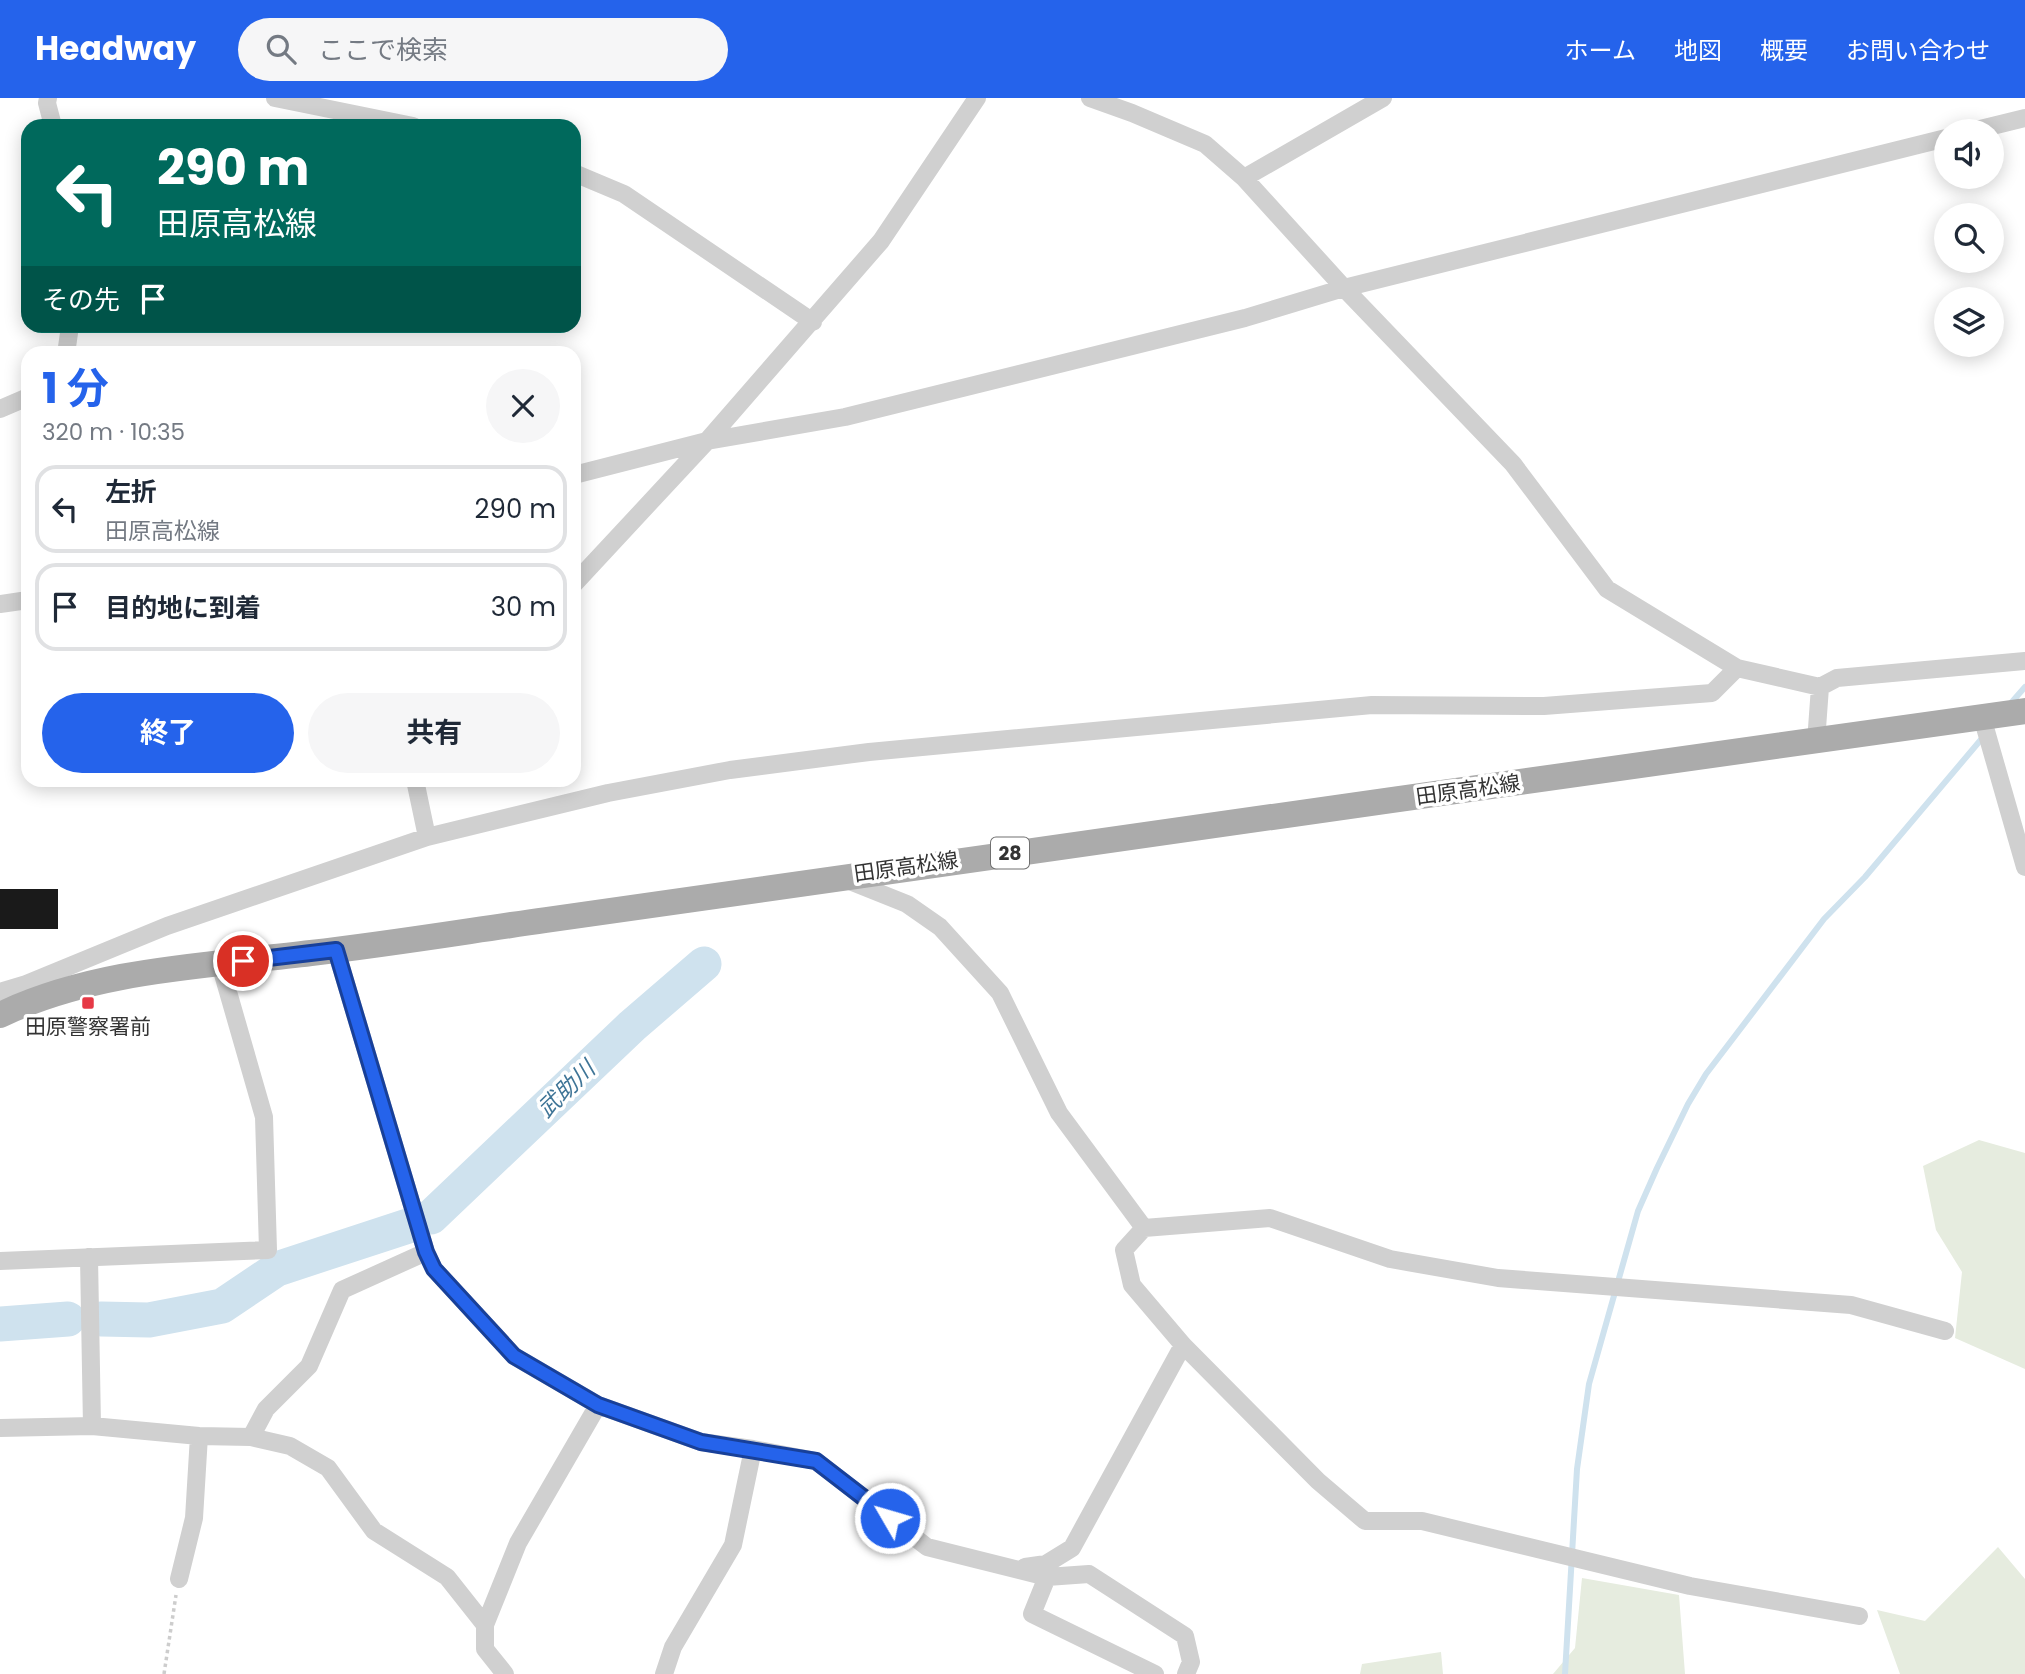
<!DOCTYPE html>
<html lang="ja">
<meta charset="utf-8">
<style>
body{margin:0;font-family:Poppins,"Noto Sans JP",sans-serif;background:#f6f6f7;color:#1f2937;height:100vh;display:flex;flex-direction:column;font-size:26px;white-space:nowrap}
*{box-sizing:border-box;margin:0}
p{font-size:23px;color:#747a83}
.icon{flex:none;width:38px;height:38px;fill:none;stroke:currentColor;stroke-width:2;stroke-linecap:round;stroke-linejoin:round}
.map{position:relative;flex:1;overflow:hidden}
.side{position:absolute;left:21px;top:248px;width:560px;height:441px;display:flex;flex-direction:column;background:#fff;border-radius:21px;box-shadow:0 4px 18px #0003}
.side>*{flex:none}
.guide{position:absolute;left:21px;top:21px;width:560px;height:214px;border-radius:21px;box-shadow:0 4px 18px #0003;background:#00695c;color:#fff;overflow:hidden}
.controls{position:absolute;left:1934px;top:21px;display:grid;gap:14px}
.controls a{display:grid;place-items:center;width:70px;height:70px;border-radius:50%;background:#fff;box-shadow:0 4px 18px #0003;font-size:35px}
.pin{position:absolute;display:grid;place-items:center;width:60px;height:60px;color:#fff;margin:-30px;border:4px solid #fff;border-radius:50%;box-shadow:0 2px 7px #0007}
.me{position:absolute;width:77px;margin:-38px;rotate:308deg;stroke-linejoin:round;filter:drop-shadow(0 0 5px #0008)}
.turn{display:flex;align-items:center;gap:24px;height:147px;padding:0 21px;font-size:32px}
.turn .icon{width:91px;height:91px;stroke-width:2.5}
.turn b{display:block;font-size:49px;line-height:60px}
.then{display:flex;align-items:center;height:66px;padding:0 21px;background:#0003;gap:14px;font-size:26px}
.round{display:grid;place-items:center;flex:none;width:74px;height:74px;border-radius:37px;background:#f6f6f7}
.summary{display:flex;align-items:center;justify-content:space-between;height:119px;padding:0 21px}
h1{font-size:42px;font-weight:700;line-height:52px;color:#2563eb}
.cta{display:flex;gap:14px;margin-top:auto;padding:14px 21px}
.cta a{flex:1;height:80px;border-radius:42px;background:#2563eb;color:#fff;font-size:28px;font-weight:700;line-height:80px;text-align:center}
.cta a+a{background:#f6f6f7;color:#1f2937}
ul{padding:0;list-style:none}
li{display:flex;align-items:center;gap:21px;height:88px;margin:0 14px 10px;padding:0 7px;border:4px solid #e0e1e3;border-radius:21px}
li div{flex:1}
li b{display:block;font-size:26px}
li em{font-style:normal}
header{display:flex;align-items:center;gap:42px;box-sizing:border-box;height:98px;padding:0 35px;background:#2563eb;color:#fff}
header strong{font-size:33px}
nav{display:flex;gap:38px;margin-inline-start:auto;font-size:24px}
.search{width:490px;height:63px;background:#f6f6f7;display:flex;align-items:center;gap:18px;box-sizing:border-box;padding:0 24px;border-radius:38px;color:#747a83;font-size:26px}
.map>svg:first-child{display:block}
.green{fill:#e6ecdf}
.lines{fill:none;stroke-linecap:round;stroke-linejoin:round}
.stream{stroke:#cfe2ee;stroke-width:6}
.river{stroke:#cfe2ee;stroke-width:35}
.building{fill:#1a1a1a}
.path{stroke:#cdcdcd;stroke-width:3.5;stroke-dasharray:3.5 3.5;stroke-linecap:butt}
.street{stroke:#d0d0d0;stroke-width:18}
.primary{stroke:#ababab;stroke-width:26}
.route-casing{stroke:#184099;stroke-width:18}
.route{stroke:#2563eb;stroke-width:12}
.poi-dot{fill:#e63946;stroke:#fff;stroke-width:2.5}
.labels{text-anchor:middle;stroke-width:7;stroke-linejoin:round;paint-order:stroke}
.shield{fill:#fff;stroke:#707070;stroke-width:2}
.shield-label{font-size:19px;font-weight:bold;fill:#333}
.street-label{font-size:21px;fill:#333;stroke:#fff}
.poi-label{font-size:21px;fill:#333;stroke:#fff}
.water-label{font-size:23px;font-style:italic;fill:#3f7597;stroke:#fff}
</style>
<header>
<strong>Headway</strong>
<div class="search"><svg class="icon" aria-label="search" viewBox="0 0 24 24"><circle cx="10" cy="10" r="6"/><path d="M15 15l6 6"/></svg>ここで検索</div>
<nav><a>ホーム</a><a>地図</a><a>概要</a><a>お問い合わせ</a></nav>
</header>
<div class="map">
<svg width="2025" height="1576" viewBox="0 0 2025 1576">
<rect width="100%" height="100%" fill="#fff"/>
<path class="green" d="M1979 1042 2025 1055V1271L1955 1240 1962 1174 1936 1132 1923 1068Z
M1998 1449 2025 1481V1576H1900L1877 1512 1925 1523Z
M1582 1480 1679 1497 1685 1576H1553L1575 1550Z
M1441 1554 1443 1576H1360L1362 1566Z"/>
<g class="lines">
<path class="stream" d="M2011 605 2025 589
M1565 1576 1577 1371 1589 1286 1638 1113 1657 1070 1688 1006 1706 976 1824 821 1865 779 1984 638"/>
<path class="river" d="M431 1119 632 928 704 866
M101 1221 149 1222 222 1208 277 1171 408 1128
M0 1226 68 1221"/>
</g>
<path class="building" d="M0 791H58V831H0Z"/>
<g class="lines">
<path class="path" d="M164 1576 176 1497"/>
<path class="street" d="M48 0 47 5 53 28
M275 0 413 28
M1090 0 1132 15 1205 46 1244 80 1344 190 1513 366 1607 491 1737 570 1820 589 1816 644
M1972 33 2025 20
M574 75 624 96 813 224
M1244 80 1383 0
M66 256 70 228
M0 311 28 299
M574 377 707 343 845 319 1245 220 1344 190 1946 40
M574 486 707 343 881 143 977 0
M0 506 28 502
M1820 589 1837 580 2025 563
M1982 619 2025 769
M415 682 427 739
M842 780 907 806 940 829 1000 895 1059 1015 1144 1130
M336 852 426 1154 434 1171 514 1258 598 1307 701 1344 753 1351 816 1363 927 1449 1047 1479 1089 1476 1185 1538 1191 1564 1186 1576
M0 894 26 886 167 828 427 739 608 695 730 672 869 654 1372 607 1544 608 1712 595 1737 570
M89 1159 92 1328
M0 1163 268 1152 264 1019 220 866
M0 1330 92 1328 199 1338 251 1339 290 1348 328 1370 374 1433 447 1479 485 1527V1551L505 1576
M251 1339 266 1311 309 1268 342 1192 426 1154
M1025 1469 1046 1466 1072 1450 1183 1247
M1047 1479 1032 1516 1155 1576
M179 1481 194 1420 199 1338
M1859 1518 1690 1488 1422 1423H1365L1318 1383 1183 1247 1132 1187 1124 1152 1144 1130 1270 1120 1390 1161 1498 1180 1851 1207 1945 1233
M485 1527 518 1445 598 1307
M664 1576 673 1549 733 1447 753 1351"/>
<path class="primary" d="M0 917C96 871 207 868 311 855 390 846 468 833 546 822 1039 749 1532 684 2025 613"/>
</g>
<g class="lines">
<g class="route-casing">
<path id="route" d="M243 863 336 852 426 1154 434 1171 514 1258 598 1307 701 1344 816 1363 890 1420"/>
</g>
<use href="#route" class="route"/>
</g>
<rect class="poi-dot" x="81" y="898" width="14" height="14" rx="3.5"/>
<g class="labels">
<rect class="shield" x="991" y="739.5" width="38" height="31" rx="5"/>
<g class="shield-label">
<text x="1010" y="762">28</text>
</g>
<g class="street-label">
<text transform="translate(1468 692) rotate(-8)" y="7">田原高松線</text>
<text transform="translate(906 769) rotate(-8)" y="7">田原高松線</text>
</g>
<g class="poi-label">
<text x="88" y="936">田原警察署前</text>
</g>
<g class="water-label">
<text transform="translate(566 991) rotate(-44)" y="8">武助川</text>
</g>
</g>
</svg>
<div class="controls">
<a><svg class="icon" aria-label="sound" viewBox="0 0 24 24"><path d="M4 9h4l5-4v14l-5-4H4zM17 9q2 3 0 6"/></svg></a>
<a><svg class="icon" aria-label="search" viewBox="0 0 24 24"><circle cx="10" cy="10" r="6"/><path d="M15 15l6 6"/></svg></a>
<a><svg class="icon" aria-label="layers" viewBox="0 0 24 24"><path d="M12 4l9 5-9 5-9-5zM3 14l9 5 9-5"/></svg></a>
</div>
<div class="pin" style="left:243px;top:863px;background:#d93025"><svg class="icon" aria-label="arrive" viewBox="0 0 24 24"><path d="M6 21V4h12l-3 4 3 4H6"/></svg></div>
<svg class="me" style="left:890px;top:1420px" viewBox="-20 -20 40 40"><circle r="17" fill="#2563eb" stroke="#fff" stroke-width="3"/><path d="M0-11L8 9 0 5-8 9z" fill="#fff"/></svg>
<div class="guide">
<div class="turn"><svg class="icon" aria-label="left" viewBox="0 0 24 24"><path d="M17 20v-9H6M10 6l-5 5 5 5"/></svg><div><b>290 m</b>田原高松線</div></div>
<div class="then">その先<svg class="icon" aria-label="arrive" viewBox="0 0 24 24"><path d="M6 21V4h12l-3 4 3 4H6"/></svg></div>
</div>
<section class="side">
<div class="summary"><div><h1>1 分</h1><p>320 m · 10:35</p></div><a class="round"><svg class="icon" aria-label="close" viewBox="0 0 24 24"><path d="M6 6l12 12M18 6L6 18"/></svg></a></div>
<ul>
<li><svg class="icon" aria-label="left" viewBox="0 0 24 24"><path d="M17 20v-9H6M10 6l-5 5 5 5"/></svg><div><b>左折</b><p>田原高松線</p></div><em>290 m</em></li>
<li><svg class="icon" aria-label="arrive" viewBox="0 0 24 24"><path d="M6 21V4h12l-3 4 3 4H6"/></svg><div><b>目的地に到着</b></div><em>30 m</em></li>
</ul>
<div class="cta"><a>終了</a><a>共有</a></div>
</section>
</div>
